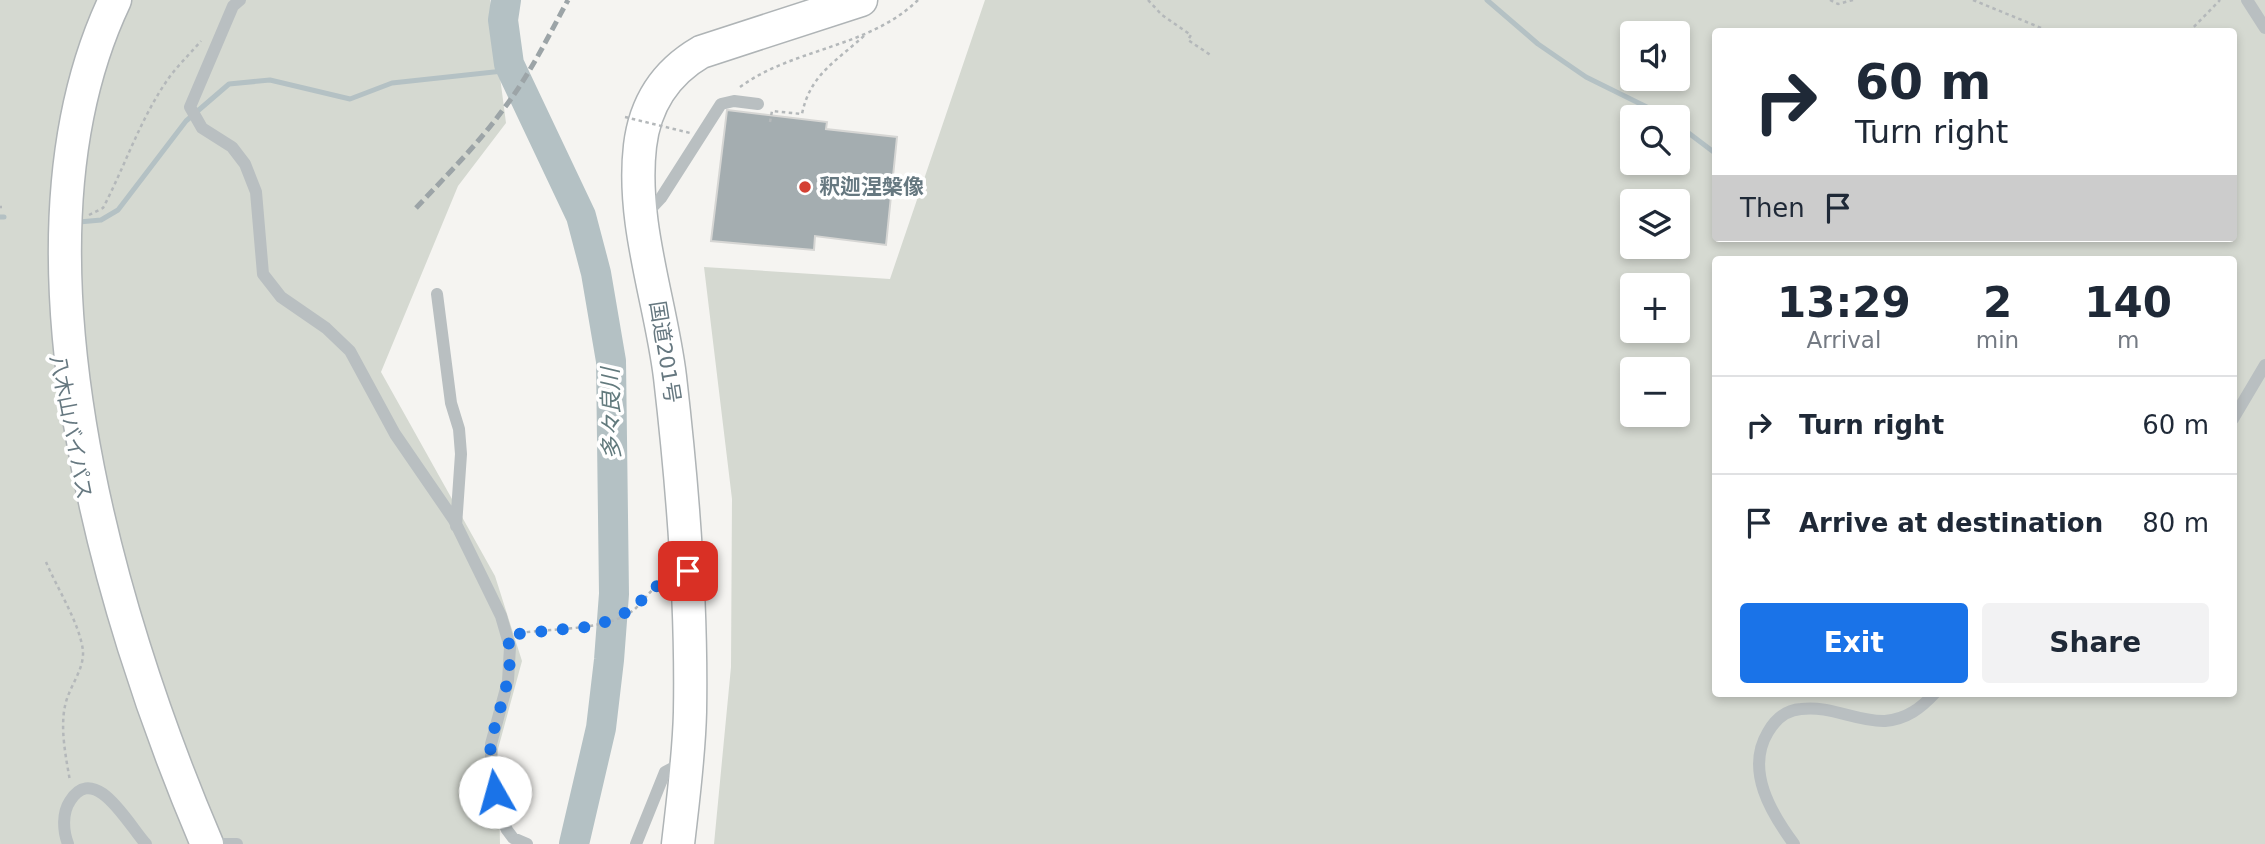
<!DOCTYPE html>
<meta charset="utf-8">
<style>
body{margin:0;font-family:"DejaVu Sans","Noto Sans JP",sans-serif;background:#f2f2f3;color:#1f2937;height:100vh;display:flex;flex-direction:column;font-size:26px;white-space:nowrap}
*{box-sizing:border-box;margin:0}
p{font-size:23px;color:#747a83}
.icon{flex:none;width:38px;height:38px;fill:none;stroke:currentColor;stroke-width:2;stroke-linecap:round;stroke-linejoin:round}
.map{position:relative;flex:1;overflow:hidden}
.details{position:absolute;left:1712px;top:256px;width:525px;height:441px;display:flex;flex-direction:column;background:#fff;border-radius:7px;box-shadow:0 4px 10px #0003}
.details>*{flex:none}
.top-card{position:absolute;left:1712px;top:28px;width:525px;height:214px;border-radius:7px;box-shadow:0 4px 10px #0003;background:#fff;color:#1f2937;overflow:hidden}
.tools{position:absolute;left:1620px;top:21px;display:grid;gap:14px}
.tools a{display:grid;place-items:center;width:70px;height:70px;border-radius:7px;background:#fff;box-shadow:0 4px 10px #0003;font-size:35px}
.pin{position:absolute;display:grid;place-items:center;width:60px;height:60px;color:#fff;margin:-30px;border-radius:14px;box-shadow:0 4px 10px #0006}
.me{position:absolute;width:77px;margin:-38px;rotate:353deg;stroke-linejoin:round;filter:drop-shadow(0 0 5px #0008)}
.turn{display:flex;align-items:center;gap:24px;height:147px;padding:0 28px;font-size:32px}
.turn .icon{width:91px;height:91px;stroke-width:2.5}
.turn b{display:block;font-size:49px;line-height:60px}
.then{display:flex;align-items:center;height:66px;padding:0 28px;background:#0003;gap:14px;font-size:26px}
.eta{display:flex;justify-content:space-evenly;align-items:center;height:119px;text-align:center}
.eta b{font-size:42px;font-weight:800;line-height:49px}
.button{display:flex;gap:14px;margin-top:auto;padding:14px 28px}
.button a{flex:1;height:80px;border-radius:7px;background:#1a73e8;color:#fff;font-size:28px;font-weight:800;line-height:80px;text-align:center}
.button a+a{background:#f2f2f3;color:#1f2937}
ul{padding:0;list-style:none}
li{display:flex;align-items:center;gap:21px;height:98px;padding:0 28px;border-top:2px solid #e0e1e3}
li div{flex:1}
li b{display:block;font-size:26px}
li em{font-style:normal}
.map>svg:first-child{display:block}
.green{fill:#d5d9d1;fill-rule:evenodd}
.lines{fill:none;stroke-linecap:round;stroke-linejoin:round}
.stream{stroke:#b4c1c4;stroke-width:5}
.river{stroke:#b4c1c4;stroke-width:30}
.building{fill:#a4adb0;stroke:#d6d6d4;stroke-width:2}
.highway-casing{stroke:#afb4b6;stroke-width:35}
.path{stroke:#b4b8ba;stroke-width:2.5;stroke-dasharray:3.5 3.5;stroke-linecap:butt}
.minor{stroke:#b9bfc1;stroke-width:12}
.highway{stroke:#fff;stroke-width:32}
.rail{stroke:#9ca4a7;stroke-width:5;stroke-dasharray:10 5;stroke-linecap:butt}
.path-bridge{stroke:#b4b8ba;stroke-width:2.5;stroke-dasharray:3.5 3.5;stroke-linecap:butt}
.route{stroke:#1a73e8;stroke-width:12;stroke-dasharray:0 21.6}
.poi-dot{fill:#d44033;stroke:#fff;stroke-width:2.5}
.labels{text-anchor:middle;stroke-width:7;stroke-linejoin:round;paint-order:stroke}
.poi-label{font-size:21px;font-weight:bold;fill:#667880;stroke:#fff;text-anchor:start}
.street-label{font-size:21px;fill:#667880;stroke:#fff}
.water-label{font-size:23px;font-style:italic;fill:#627a7d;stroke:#fff}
</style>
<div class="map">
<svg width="2265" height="844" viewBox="0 0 2265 844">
<rect width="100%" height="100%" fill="#f5f4f1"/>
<path class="green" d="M0 0H490L506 123 458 186 381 372 495 576 522 661 498 749 500 844H0Z
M985 0H2265V844H714L731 667 732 499 704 267 890 279ZM1715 32H2233V238H1715ZM1633 33H1678V79H1633ZM1633 117H1678V163H1633ZM1633 201H1678V247H1633ZM1715 259H2233V693H1715ZM1633 285H1678V331H1633ZM1633 369H1678V415H1633Z"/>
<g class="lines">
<path class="stream" d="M1487 0 1538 44 1586 77 1667 117
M1678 125 1715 153
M0 217H4
M79 222 101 220 118 210 186 121 229 84 270 80 350 99 392 83 512 70"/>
<path class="river" d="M506 0 503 20 509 64 581 216 596 273 611 361 614 594 609 660 601 728 574 844"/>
</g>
<path class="building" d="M727 110 827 122 826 129 897 137 886 245 815 236 814 250 711 241Z"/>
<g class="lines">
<g class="highway-casing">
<path id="highway" d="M115 0C0 242 106 608 207 844
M678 844C683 800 689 756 690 712 692 600 683 489 670 377 661 302 631 223 640 146 645 104 665 73 701 52L861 0"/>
</g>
<path class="path" d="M1148 0 1162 15 1191 35 1188 40 1212 56
M1830 0 1838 4 1853 0
M1973 0 2051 32
M2189 32 2220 0
M740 87C793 48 869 48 918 0
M770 122 772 111 802 114C810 74 837 61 866 34
M0 207H2
M89 215 103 208C125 166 139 122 166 82 176 67 189 55 201 41
M46 562C57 588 80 624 83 651 84 671 69 686 65 706 60 729 66 758 70 781
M520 633C553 628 611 631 636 608 646 599 649 590 663 582"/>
<path class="minor" d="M240 0 233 6 190 107 202 128 232 147 245 164 256 192 263 274 281 297 326 328 350 351 395 434 454 520 501 616 510 647 508 681 491 744V771L499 812 507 830 513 838 527 844
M2247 0 2265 28
M646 214 661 198 721 104 734 101 758 104
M437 294 451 403 459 429 461 454 456 526
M2233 419 2265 365
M68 844C63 831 62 813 70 801 95 760 131 829 146 844
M218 844H237
M636 844 665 772 684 762
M1794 844C1771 813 1745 770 1768 732 1775 720 1786 710 1801 709 1830 705 1857 722 1885 721 1907 719 1921 708 1935 693"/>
<use href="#highway" class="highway"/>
<path class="rail" d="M416 208C447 175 479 143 505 107 530 74 548 37 568 0"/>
<path class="path-bridge" d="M625 117 690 133"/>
</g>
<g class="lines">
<path class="route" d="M495 792C491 776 489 759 491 743 498 707 517 672 507 635L596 626 636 608 649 590 688 571"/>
</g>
<circle class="poi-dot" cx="805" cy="187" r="7"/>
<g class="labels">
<g class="poi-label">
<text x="819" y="194">釈迦涅槃像</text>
</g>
<g class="street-label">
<text transform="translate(665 352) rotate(81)" y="7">国道201号</text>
<text transform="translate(71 427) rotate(79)" y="7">八木山バイパス</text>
</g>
<g class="water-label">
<text transform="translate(611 414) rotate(-91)" y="8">多々良川</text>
</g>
</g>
</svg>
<div class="tools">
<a><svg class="icon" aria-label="sound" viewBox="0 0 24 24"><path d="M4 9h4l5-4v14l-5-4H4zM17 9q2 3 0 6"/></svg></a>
<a><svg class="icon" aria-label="search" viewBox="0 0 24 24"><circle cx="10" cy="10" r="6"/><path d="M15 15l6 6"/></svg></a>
<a><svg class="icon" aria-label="layers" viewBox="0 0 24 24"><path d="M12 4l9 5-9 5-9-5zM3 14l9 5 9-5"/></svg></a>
<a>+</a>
<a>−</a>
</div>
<div class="pin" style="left:688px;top:571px;background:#d93025"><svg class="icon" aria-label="arrive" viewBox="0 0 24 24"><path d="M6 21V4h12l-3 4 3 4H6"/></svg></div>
<svg class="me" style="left:495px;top:792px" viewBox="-20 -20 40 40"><circle r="19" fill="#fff"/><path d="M0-13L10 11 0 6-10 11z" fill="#1a73e8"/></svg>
<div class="top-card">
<div class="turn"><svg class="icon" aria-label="right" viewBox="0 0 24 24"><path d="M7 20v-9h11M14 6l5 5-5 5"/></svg><div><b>60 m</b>Turn right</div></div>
<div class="then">Then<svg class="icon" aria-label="arrive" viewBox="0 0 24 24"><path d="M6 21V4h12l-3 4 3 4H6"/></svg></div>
</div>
<section class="details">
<div class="eta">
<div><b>13:29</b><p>Arrival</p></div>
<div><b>2</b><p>min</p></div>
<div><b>140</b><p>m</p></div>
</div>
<ul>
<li><svg class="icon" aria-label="right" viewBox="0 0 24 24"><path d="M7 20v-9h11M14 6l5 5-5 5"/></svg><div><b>Turn right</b></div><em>60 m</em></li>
<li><svg class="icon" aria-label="arrive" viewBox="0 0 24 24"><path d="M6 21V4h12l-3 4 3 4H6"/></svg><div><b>Arrive at destination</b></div><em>80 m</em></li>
</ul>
<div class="button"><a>Exit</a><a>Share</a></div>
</section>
</div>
